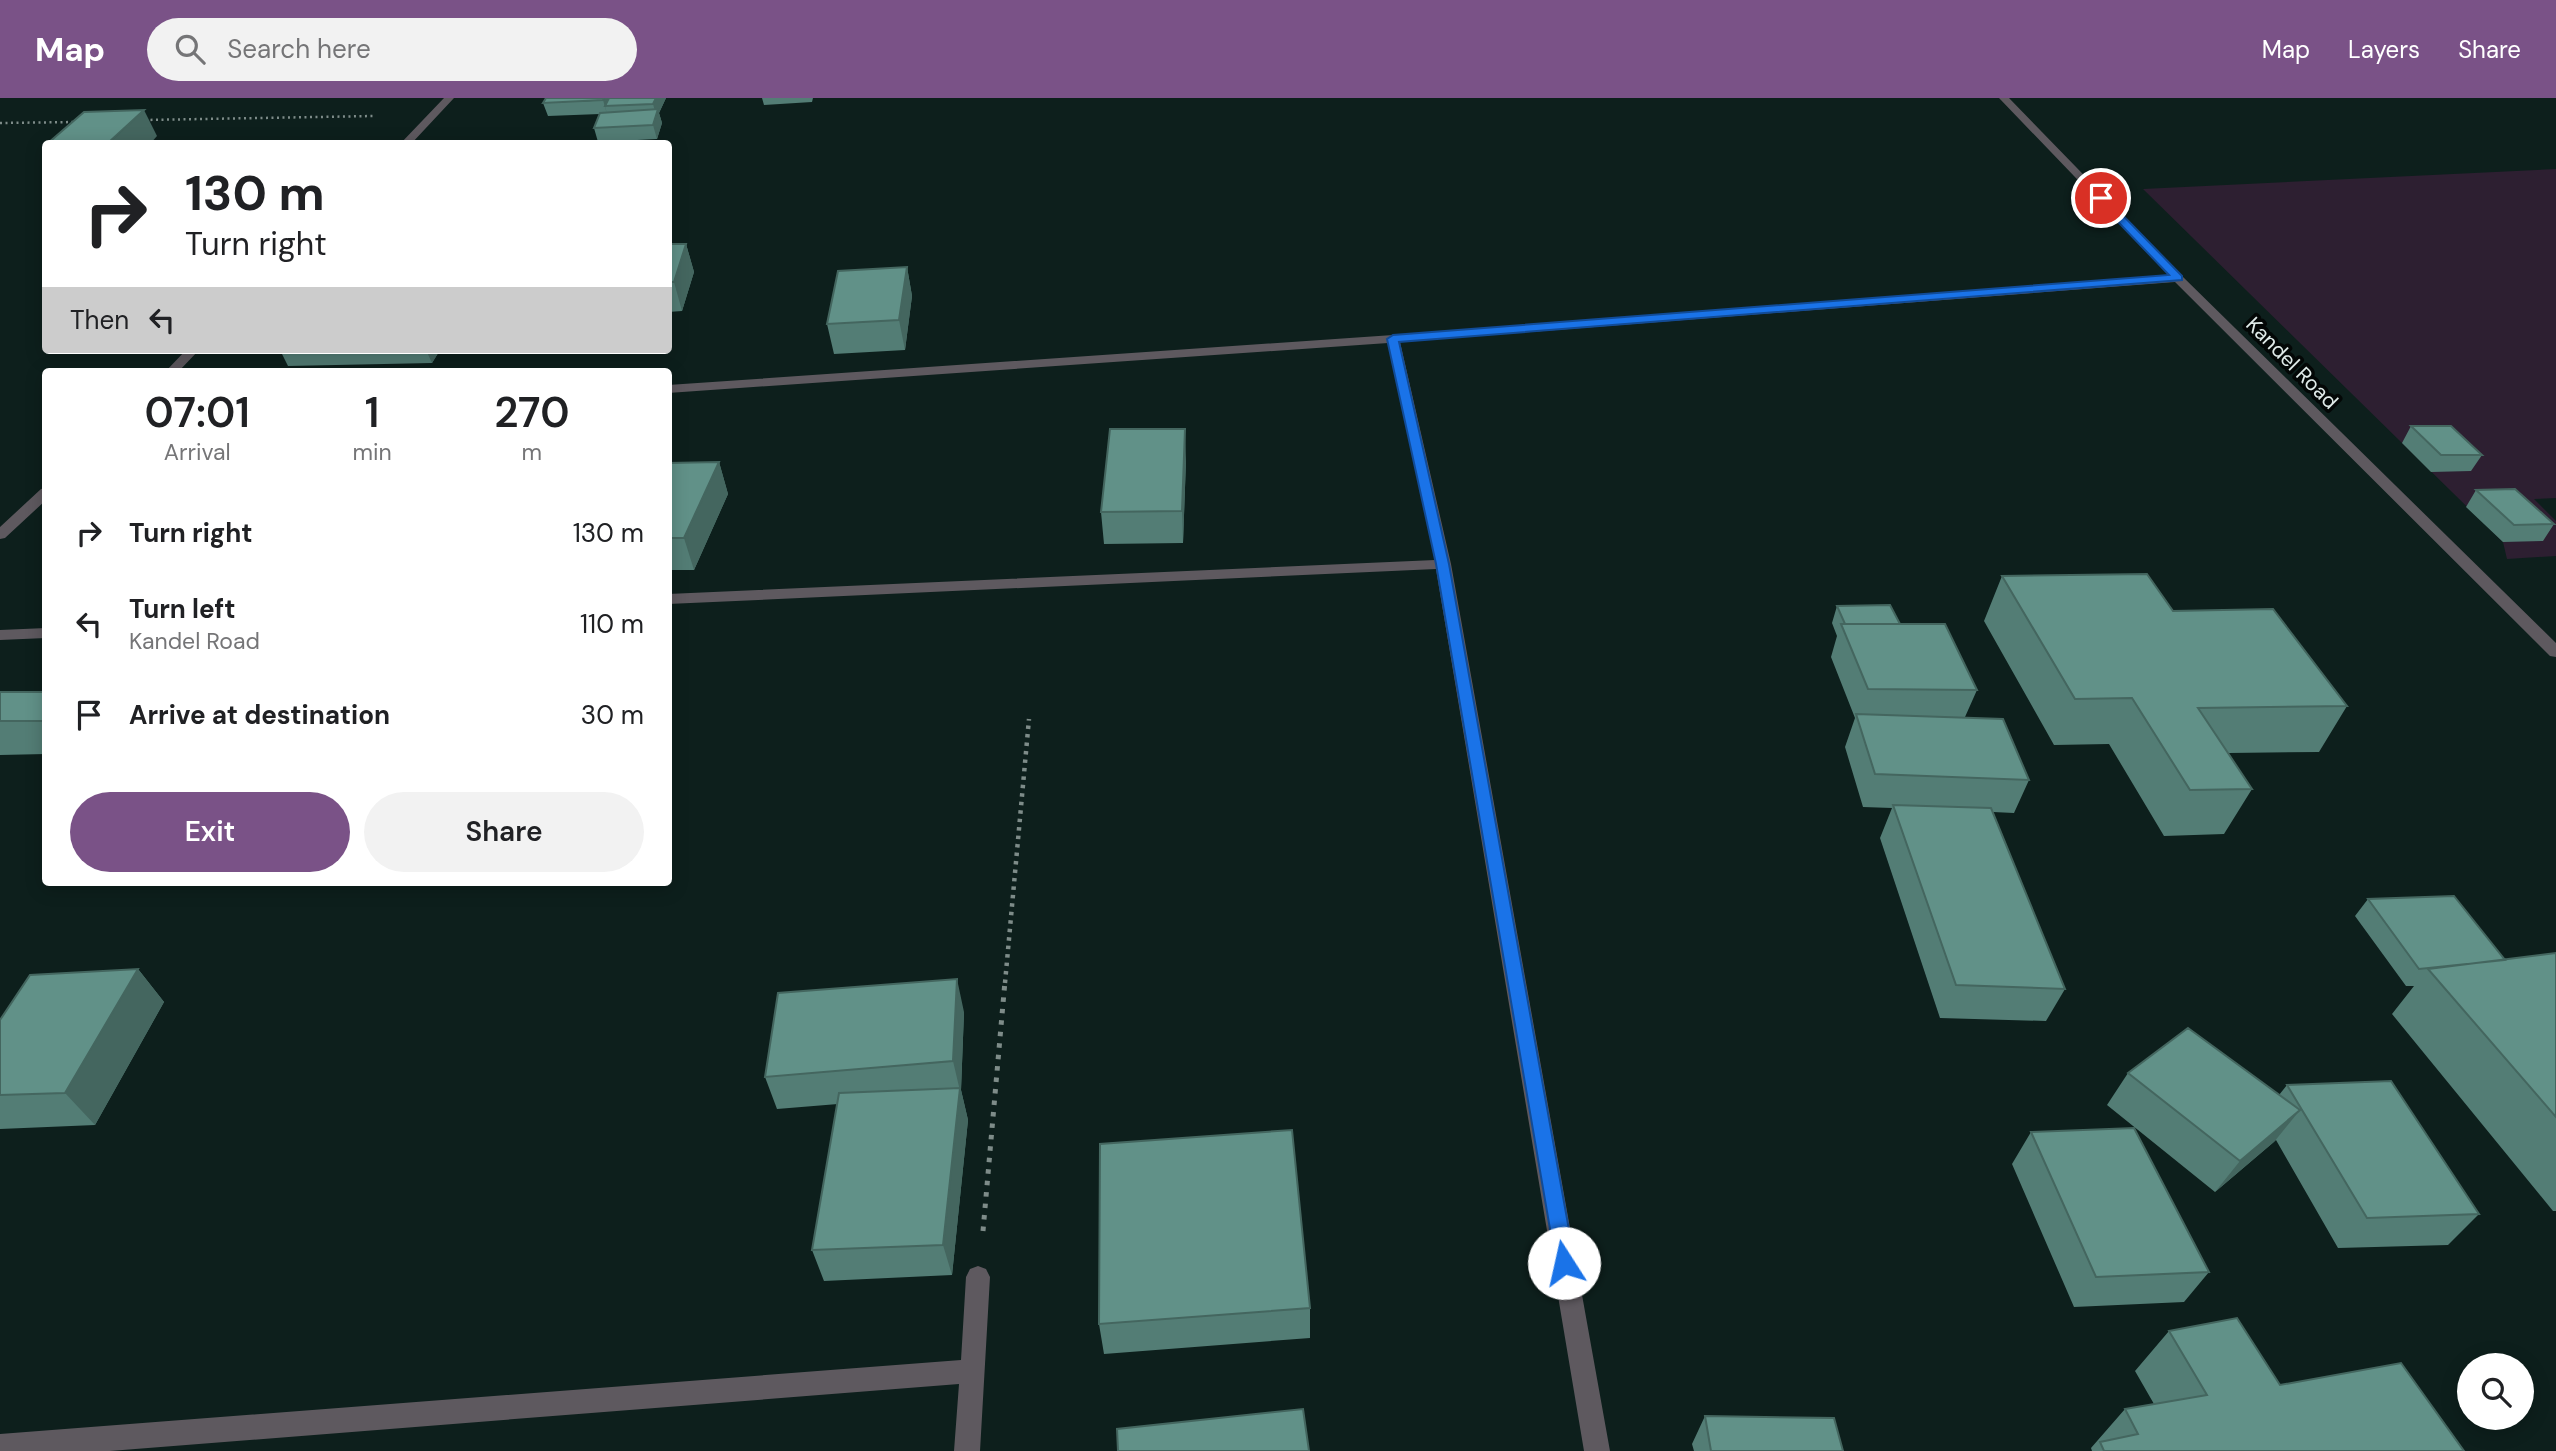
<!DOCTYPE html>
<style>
body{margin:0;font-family:"DM Sans",sans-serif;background:#f2f2f2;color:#202124;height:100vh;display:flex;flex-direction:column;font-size:26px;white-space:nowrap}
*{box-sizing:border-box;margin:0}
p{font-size:23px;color:#757577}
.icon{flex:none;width:38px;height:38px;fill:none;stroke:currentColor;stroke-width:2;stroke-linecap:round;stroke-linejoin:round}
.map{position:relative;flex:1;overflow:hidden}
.sheet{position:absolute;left:42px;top:270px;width:630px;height:518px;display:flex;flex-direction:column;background:#fff;border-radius:7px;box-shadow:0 4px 18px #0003}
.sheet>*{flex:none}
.top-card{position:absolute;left:42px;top:42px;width:630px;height:214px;border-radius:7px;box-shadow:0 4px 18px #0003;background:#fff;color:#202124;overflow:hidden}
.buttons{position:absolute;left:2457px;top:1255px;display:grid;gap:14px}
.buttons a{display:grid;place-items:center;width:77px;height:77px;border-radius:50%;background:#fff;box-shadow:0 4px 18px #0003;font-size:35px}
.pin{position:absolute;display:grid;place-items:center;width:60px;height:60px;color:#fff;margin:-30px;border:4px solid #fff;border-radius:50%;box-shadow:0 2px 7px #0007}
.me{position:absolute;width:77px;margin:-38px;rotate:350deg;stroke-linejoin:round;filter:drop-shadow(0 0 5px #0008)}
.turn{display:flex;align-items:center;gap:24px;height:147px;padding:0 28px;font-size:32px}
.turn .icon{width:91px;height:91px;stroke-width:2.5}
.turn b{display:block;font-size:49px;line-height:60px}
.then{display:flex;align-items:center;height:66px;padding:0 28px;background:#0003;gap:14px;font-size:26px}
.eta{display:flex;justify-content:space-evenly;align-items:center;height:119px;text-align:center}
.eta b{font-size:42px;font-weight:600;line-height:49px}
.primary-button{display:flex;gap:14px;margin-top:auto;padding:14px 28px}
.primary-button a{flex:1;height:80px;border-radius:42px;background:#7a5287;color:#fff;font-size:28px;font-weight:600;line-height:80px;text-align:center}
.primary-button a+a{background:#f2f2f2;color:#202124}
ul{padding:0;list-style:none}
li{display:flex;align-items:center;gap:21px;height:91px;padding:0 28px}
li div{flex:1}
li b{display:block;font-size:26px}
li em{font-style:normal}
header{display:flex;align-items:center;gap:42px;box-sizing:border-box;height:98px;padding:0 35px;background:#7a5287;color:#fff}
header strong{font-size:33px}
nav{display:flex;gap:38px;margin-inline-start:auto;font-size:24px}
.search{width:490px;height:63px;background:#f2f2f2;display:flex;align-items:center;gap:18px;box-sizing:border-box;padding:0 24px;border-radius:38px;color:#757577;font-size:26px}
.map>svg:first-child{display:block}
.green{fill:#2d1f31}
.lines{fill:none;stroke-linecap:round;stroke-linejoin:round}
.path-far2{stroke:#7e8c89;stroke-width:2.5;stroke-dasharray:2 3.5;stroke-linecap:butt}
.path-far1{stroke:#7e8c89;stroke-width:4.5;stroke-dasharray:3.5 5;stroke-linecap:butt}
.path{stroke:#7e8c89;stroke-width:5;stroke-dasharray:4.5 7;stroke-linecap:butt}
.minor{fill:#5e595f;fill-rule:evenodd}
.wall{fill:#537d75}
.shaded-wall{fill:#44665f}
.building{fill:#619188;stroke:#44665f;stroke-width:2}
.route{fill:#1a73e8;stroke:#114b97;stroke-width:2}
.labels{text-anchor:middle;stroke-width:7;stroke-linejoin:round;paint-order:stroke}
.far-street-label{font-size:21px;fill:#e0ebe9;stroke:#030706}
</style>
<header>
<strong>Map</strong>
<div class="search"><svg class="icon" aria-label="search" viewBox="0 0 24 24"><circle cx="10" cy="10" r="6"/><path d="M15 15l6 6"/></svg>Search here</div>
<nav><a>Map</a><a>Layers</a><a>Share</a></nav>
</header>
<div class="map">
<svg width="2556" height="1353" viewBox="0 0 2556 1353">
<rect width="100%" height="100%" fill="#0d1f1c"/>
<path class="green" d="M2556 71V400L2534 401 2556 423V458L2507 461 2503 444 2143 91Z"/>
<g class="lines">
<path class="path-far2" d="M145 22 374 18
M0 25 77 24"/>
<path class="path-far1" d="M1005 885 1029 621"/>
<path class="path" d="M983 1133 1005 883"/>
<path class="minor" d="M444 0H454L411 46H400Z
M1999 0H2009L2182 178 2556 545V559L2550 558 2175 184 1400 244 1451 466 1610 1353H1584L1436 471 668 506V496L1435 462 1388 245 668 295V287L1393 237 2169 177Z
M186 252H199L179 273H166Z
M46 390V402L5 440 0 441V429L41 391Z
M46 530V540L0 542V532Z
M978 1168 986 1171 990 1179 980 1353H954L959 1286 110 1353H0V1336L961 1262 966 1179 970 1171Z"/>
</g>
<path class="wall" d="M666 0 659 15 662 25 657 41 598 44 594 30 600 16 548 18 543 5Z
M762 0H813L812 4 764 7Z
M668 146H686L694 174 682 213 668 214Z
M907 169 912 198 905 252 834 256 827 226Z
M280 252H440L432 265 288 268Z
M2411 328 2482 357 2471 373 2431 374 2402 345Z
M1186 362 1183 445 1104 446 1101 414Z
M719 364 728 396 694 472H668V365Z
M2476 392 2554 426 2543 443 2503 444 2466 409Z
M2002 478 2173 513 2347 608 2319 654 2228 655 2252 691 2224 736 2164 738 2109 646 2054 647 1984 523Z
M1837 508 1900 526 1977 592 1965 619 2029 682 2014 715 1993 714 2065 891 2046 923 1940 920 1880 740 1892 710 1863 709 1845 649 1855 620 1831 559 1837 538 1832 525Z
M0 594H46V656L0 657Z
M2368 801 2505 862 2556 855V1113H2553L2392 916 2414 888H2406L2355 818Z
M138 871 164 904 95 1027 0 1031V922Z
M964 914 961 992 968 1022 952 1177 824 1183 812 1152 838 1006 777 1011 765 979Z
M2128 975 2279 997 2287 987 2479 1116 2448 1147 2338 1150 2276 1042 2215 1094 2107 1007Z
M2031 1034 2209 1174 2184 1204 2074 1209 2012 1066Z
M1310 1210V1240L1104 1256 1099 1226Z
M2169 1233 2280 1287 2464 1353H2092L2091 1350 2125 1311 2154 1306 2135 1273Z
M1705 1318 1843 1353H1694L1692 1346Z"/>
<path class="shaded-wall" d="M604 0H614L605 8 607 16 603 2Z
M656 0H666L659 15 662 25 657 41 653 27 656 17 653 6Z
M144 12 157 38 150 46H108Z
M686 146 694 174 682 213 674 184Z
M907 169 912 198 905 252 899 222Z
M426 252H440L432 265Z
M1185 331 1186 362 1183 445 1182 413Z
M719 364 728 396 694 472 684 440Z
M138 871 164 904 95 1027 65 995Z
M957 881 964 914 961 992 968 1022 952 1177 943 1147 960 993 953 963Z
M2300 1012 2274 1044 2215 1094 2240 1063Z"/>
<path class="building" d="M546 0H604L603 2 543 5Z
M609 0H656L653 6 605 8Z
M658 11 653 27 594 30 600 15Z
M144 12 108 45 47 46 84 14Z
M668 146H686L674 184H668Z
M907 169 899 222 827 226 838 173Z
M2411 328H2451L2482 357H2441Z
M1110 331H1185L1182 413 1101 414Z
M719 364 684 440H668V365Z
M2515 391 2554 426 2514 427 2476 392Z
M2147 476 2173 513 2273 511 2347 608 2198 610 2252 691 2190 692 2132 600 2075 601 2002 478Z
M1890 507 1900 526H1845L1837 508Z
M1841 526H1945L1977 592 1868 591Z
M0 594H46V623H0Z
M1856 616 2003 621 2029 682 1875 676Z
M1893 707 1991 710 2065 891 1956 887Z
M2454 798 2505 862 2419 871 2368 801Z
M2556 855V1019L2428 871Z
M138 871 65 995 0 997V922L30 877Z
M957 881 953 963 765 979 778 895Z
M2188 930 2300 1012 2240 1063 2128 975Z
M2391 983 2479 1116 2367 1120 2287 987Z
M960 990 943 1147 812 1152 839 995Z
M2134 1030 2209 1174 2096 1179 2031 1034Z
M1292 1032 1310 1210 1099 1226 1100 1046Z
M2237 1220 2280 1287 2401 1265 2464 1353H2104L2100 1344 2138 1336 2125 1311 2207 1297 2169 1233Z
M1303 1311 1309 1353H1118L1117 1331Z
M1705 1318 1834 1320 1843 1353H1711Z"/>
<path class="route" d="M2097 98H2104L2182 178V182L1399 244 1449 466 1575 1165 1572 1172 1564 1174 1557 1172 1436 466 1387 241 1393 237 2169 177 2097 102Z"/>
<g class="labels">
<g class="far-street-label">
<text transform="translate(2292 265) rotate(45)" y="7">Kandel Road</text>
</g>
</g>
</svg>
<div class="buttons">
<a><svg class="icon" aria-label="search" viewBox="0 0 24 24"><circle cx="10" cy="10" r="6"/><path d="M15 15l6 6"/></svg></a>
</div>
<div class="pin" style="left:2101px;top:100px;background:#d93025"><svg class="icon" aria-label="arrive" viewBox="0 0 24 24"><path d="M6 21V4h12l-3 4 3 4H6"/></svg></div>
<svg class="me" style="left:1564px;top:1165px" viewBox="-20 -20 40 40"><circle r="19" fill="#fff"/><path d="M0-13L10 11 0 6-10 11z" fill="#1a73e8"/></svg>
<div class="top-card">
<div class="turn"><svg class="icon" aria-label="right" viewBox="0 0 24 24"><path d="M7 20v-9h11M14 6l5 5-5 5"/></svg><div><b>130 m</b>Turn right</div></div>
<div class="then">Then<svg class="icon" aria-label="left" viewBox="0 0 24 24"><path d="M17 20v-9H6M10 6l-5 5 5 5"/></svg></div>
</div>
<section class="sheet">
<div class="eta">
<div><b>07:01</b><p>Arrival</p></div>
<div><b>1</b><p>min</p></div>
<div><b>270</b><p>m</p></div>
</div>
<ul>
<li><svg class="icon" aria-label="right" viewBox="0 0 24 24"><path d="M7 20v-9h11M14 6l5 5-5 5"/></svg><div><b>Turn right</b></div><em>130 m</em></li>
<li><svg class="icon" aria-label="left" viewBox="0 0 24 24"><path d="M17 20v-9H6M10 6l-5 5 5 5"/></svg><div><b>Turn left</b><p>Kandel Road</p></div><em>110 m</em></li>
<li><svg class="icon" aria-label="arrive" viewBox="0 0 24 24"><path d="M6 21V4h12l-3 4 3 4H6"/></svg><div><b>Arrive at destination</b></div><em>30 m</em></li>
</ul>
<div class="primary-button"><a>Exit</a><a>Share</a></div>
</section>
</div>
